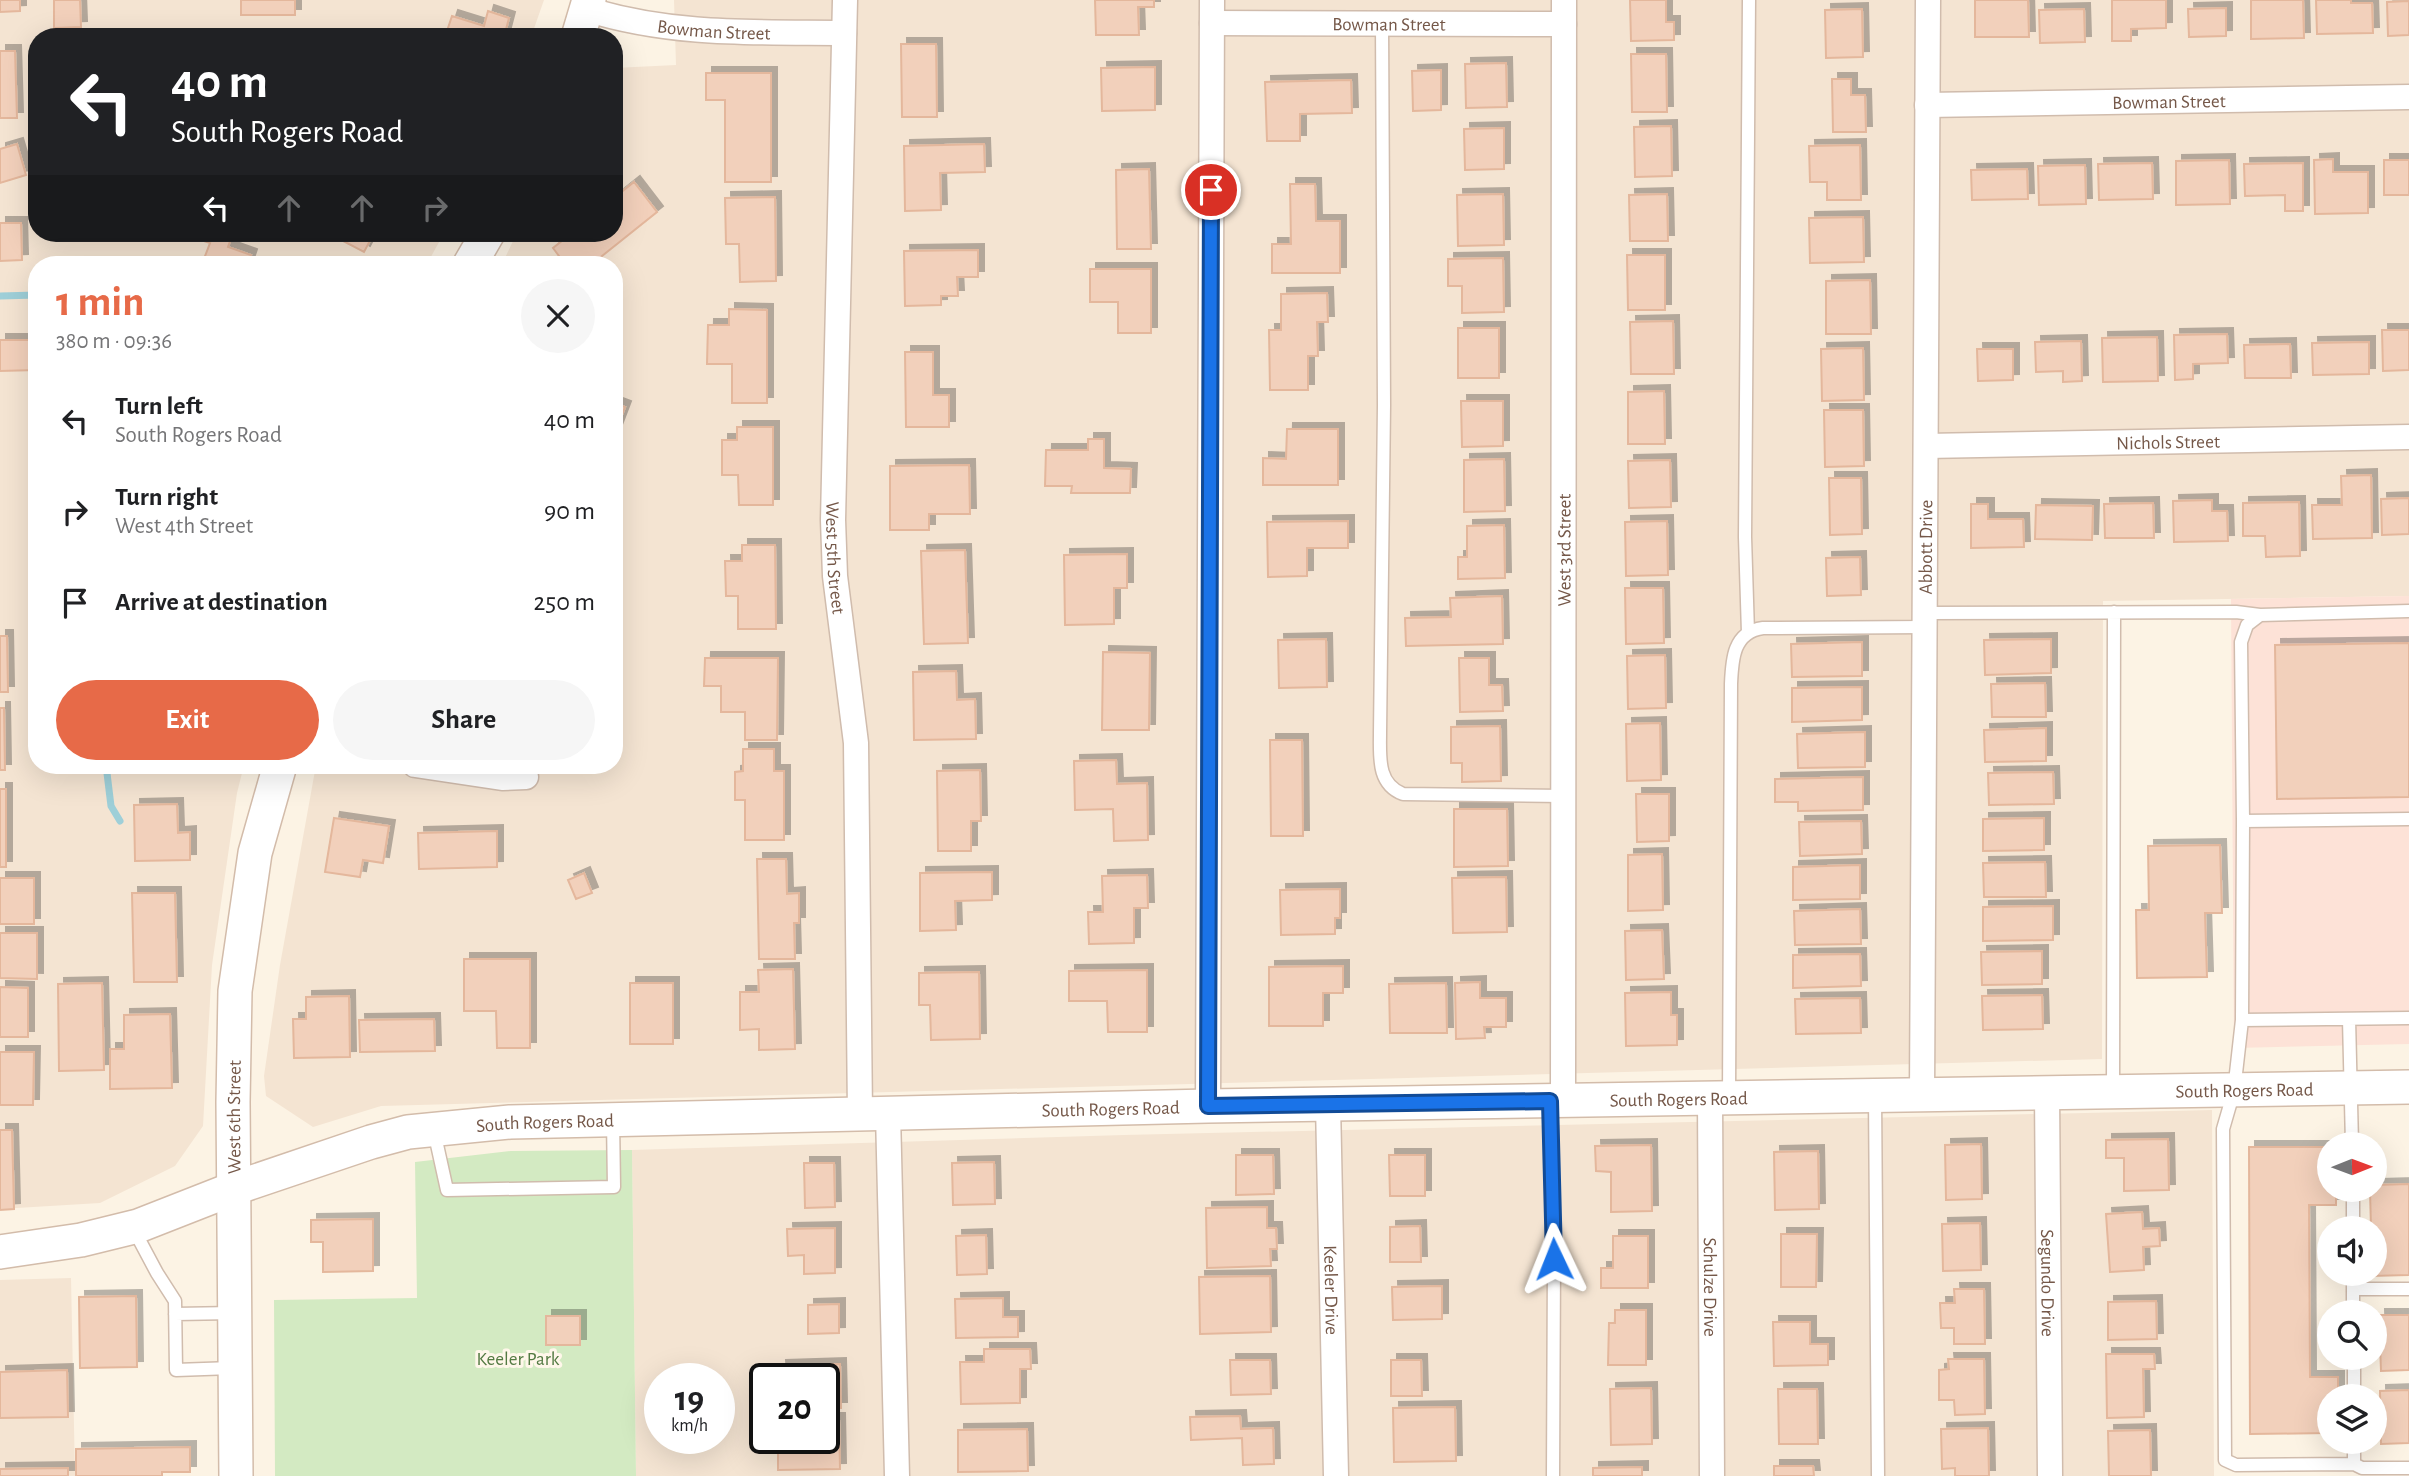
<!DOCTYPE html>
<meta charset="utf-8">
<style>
body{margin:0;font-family:"Alegreya Sans",sans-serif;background:#f6f6f6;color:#202124;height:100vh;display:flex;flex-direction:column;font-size:26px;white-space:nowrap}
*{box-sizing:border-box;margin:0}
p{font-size:23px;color:#757577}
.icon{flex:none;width:38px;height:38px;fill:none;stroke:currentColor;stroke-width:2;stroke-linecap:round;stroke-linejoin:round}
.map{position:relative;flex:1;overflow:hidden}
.sheet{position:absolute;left:28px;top:256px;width:595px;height:518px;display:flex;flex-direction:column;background:#fff;border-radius:28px;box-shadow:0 7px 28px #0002}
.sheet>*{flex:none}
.top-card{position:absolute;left:28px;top:28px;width:595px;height:214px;border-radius:28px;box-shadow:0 7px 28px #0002;background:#202124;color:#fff;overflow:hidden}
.needle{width:46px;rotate:89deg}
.fabs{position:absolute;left:2317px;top:1132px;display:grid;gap:14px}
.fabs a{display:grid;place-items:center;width:70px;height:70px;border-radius:50%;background:#fff;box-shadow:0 7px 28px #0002;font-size:35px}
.speed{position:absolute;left:644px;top:1363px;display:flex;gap:14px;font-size:35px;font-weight:700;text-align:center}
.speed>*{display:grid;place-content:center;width:91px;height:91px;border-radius:50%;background:#fff;box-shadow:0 7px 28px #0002;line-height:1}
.speed small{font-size:18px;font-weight:400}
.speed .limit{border:4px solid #111;border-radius:10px;background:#fff;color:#111}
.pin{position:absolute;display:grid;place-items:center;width:60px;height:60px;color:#fff;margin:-30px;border:4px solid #fff;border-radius:50%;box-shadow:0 2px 7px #0007}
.me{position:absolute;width:77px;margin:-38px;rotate:358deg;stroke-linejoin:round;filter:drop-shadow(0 0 5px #0008)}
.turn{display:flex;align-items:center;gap:24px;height:147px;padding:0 28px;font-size:32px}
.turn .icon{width:91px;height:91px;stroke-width:2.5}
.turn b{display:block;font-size:49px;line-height:60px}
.lanes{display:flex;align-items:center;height:66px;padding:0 28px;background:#0003;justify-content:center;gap:35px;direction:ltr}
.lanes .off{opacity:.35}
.round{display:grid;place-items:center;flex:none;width:74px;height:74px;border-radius:37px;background:#f6f6f6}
.head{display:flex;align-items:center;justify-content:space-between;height:119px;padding:0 28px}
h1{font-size:42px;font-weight:700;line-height:52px;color:#e76a48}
.action{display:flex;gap:14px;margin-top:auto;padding:14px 28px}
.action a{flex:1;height:80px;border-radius:42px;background:#e76a48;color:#fff;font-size:28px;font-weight:700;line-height:80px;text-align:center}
.action a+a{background:#f6f6f6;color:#202124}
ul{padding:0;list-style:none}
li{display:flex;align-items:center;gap:21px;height:91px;padding:0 28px}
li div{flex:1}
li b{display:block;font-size:26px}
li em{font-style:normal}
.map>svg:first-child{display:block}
.residential{fill:#f4e4d2;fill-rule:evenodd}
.commercial{fill:#fde2d7}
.green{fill:#d3eac2}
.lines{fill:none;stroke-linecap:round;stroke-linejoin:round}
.stream{stroke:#9ecfd8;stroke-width:7}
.building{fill:#f2d0bb;stroke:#e4b79c;stroke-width:2;filter:url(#shadow)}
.lane-casing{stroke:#d0bcad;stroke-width:15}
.street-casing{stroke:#d0bcad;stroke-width:27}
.secondary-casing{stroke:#d3bcaa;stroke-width:36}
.lane{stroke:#fff;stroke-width:12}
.street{stroke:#fff;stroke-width:24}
.secondary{stroke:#fff;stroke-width:33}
.route-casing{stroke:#114b97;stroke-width:18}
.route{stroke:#1a73e8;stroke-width:12}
.labels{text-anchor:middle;stroke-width:6;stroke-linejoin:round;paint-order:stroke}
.street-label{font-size:19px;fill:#755849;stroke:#fff7ea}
.park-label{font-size:19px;fill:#537a42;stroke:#fff7ea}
</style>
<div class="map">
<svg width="2409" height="1476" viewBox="0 0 2409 1476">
<defs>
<filter id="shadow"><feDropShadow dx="6" dy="-6" stdDeviation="0" flood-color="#0004"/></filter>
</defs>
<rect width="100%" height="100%" fill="#fcf3e4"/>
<path class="residential" d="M0 0H544L531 37H37V233H444L427 264H37V765H244L237 793 212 965 203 1126 175 1166 100 1203 0 1209Z
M674 0H2409V596L2103 601 2102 1059 381 1106 313 1127 266 1096 264 1076 280 965 316 765H614V264H502L517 233H614V68L676 65Z
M2212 1110 2214 1476H636L632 1150 1124 1135ZM660 1379H719V1438H660ZM765 1379H824V1438H765Z
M71 1278 75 1476H0V1280Z"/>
<path class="commercial" d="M2409 596V1044L2234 1048 2231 599Z"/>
<path class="green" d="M632 1150 636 1476H275L274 1300 417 1298 415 1162 511 1151Z"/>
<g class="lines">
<path class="stream" d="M0 296 37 295
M106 765 111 806 120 821"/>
</g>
<path class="building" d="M0 0H20V11L0 12Z
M54 0H80L81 27 54 28Z
M241 0H295V15H241Z
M1095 0H1154V7H1138L1139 35H1096Z
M1630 0H1666V22H1674V40L1631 41Z
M1975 0H2028L2029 37H1975Z
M2112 0H2166V28L2131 29V41H2112Z
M2251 0H2303L2304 38 2251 39Z
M2316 0H2351V3H2372L2373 33 2317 34Z
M2409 1V35L2388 36 2387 2Z
M2226 8V36L2189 37 2188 9Z
M1862 9 1863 57 1826 58 1825 10Z
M2084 9 2085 42 2040 43 2039 10Z
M488 11 509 18 504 37H445L452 16 484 26Z
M901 44H936L937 117H902Z
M0 51H15L17 118H0Z
M1631 54H1666L1667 112H1632Z
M1506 63 1507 107 1466 108 1465 64Z
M1155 67V110L1102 111 1101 68Z
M1441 70V110L1413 111 1412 71Z
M706 73H771V182H725V100H706Z
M1832 79H1851V95H1865L1866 132H1833Z
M1351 80 1352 113 1300 114V141H1267L1265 82Z
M1671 126 1672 176 1635 177 1634 127Z
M1504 128V169L1465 170 1464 129Z
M17 144 26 175 0 183V149Z
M984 144 985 172 940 173 941 210 905 211 904 146Z
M1860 145 1861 200H1827V182H1810L1809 146Z
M2333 159V172H2368V213L2315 214 2314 160Z
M2229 160 2230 204 2176 205V161Z
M2384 160H2409V195H2384Z
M2152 163 2153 199 2099 200 2098 164Z
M2303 163V211H2285V195L2245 196 2244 164Z
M2085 165 2086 204 2039 205 2038 166Z
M1149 169 1151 249H1117L1116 170Z
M2027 169 2028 199 1972 200 1971 170Z
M634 182 657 212 592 264H565L553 248 572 233H614V198Z
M1290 184H1315L1316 221H1340V273H1272V244H1291Z
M1503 194 1504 245 1458 246 1457 195Z
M1667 194 1668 241H1630L1629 195Z
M775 197 776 281 740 282 739 244H726L725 198Z
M1863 217 1864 262 1810 263 1809 218Z
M0 223H21L22 260 0 261Z
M190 233H233L228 247 251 255 248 264H202L210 243 189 236Z
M328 233H374L364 252Z
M978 250V277H957L958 296H941V305L905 306 904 251Z
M1627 255H1665V310H1628Z
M1503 258 1504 312 1462 313V286H1448V259Z
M1090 269H1151V333H1118V302H1090Z
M1870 280 1871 334H1826V281Z
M1327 293 1328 322H1317L1318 356H1308V390H1270L1269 330H1281V294Z
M729 309 767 310V403H732V364H707L708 325H729Z
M1673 321 1674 374H1631L1630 322Z
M1458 328H1499V378H1458Z
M2382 330H2409V370L2383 371Z
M2227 334 2228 363 2193 364V379L2175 380 2174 335Z
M2157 337 2158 381 2103 382 2102 338Z
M0 340H37V370L0 371Z
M2081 341 2082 381 2063 382V371L2036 372 2035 342Z
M2369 342V374L2313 375 2312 343Z
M2290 344 2291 378H2245L2244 345Z
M1863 348 1864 400 1822 401 1821 349Z
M1977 349H2013V380L1978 381Z
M905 352H933V395H949V427H906Z
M1664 391 1665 444H1628V392Z
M1461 401H1503V446L1462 447Z
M614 403 625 407 614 436Z
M1824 410H1863L1864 466 1825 467Z
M737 427H773V505H739L738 475H722V440H737Z
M1287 429H1338V485H1263V458L1286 459Z
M1088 439H1104V468L1131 469 1130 493H1071L1072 486H1045L1046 450H1088Z
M1504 459 1505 511 1464 512V460Z
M1670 460 1671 507 1629 508 1628 461Z
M969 465 970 514H929V530H890V466Z
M2371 475 2372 538 2313 539 2312 505H2342L2341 476Z
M1829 478H1861L1862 534 1830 535Z
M2409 498V534L2382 535 2381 499Z
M2212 500V511H2227L2228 541 2174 542 2173 501Z
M2299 502 2300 556 2266 557 2265 536H2243V503Z
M2153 503 2154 538H2105L2104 504Z
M1971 504H1988V519H2023L2024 547 1971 548Z
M2036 505 2093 506 2092 540 2035 539Z
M1348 521V548H1307V576L1268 577 1267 522Z
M1667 521 1668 575 1626 576 1625 522Z
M1504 525 1505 578 1458 579V557H1467V526Z
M742 545H775L776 629H738V596H726L725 561H742Z
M965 550 968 643 924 644 921 551Z
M1127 554V588H1114V624L1065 625 1064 555Z
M1860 557 1861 595 1827 596 1826 558Z
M1625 588H1663L1664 643 1626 644Z
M1502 596 1503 644 1406 646 1405 618 1451 617 1450 598Z
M0 636H7L8 692H0Z
M1326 639 1327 687 1279 688 1278 640Z
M2051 639V673L1985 675 1984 640Z
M1862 642V676L1792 677 1791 644Z
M2409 643V797L2277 799 2275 645Z
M1103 652 1150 653 1149 730H1102Z
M1665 655 1666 708 1628 709 1627 656Z
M705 658H778L777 740H745V712H721V686H704Z
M1459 658H1489V685H1502L1503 711 1460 712Z
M956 671 957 700 975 699 976 739 914 740 913 672Z
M2045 683 2046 717H1992L1991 684Z
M1862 687V720L1792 722V688Z
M0 708H4L5 770H0Z
M1660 723 1661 780 1627 781 1626 724Z
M1500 726 1501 781 1462 782V763H1451V727Z
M2046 728V761L1985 762 1984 730Z
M1865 732V767L1798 768 1797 734Z
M1270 740H1302L1303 836H1271Z
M743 749H774V771H784V840H745V800H735V772L743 771Z
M1116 760 1117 784 1147 783 1148 840 1114 841 1113 809 1075 810 1074 761Z
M980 770 981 821H971V851H938L937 771Z
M2053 772 2054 804 1989 805 1988 773Z
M1863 777V810L1798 811V802H1775V779Z
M0 789H6V867H0Z
M1636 794H1669V841L1637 842Z
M177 804 178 833 190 832V860L135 861 134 805Z
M1454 809H1507L1508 866 1454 867Z
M334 818 389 826 383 863 363 860 360 877 325 872Z
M2044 818V850L1983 851V819Z
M1861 821 1862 854 1800 856 1799 822Z
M497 831V867L419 869 418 833Z
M2220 845 2222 913H2205L2207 977 2137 978 2136 910H2149L2148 846Z
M1662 854 1663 910 1628 911V855Z
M757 859H786L787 894 799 893V923H794L795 959H759Z
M2045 862 2046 897H1984L1983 863Z
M1860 865V899L1793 900V867Z
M992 872V900L955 901 956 930 920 931V873Z
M584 873 592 893 576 899 568 880Z
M1147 875 1148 908H1134V943L1089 944 1088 912H1103L1102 876Z
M1506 877 1507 932 1453 933 1452 878Z
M0 878H34V924H0Z
M1340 889V918H1335V934L1281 935 1280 890Z
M132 893H175L177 982H134Z
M2053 906V940L1983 941V907Z
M1860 909 1861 944 1795 945 1794 911Z
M1662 930 1664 979 1626 980 1625 931Z
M0 933H37V979L0 978Z
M2042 951V984L1982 985 1981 952Z
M1860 954 1861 986 1793 988V955Z
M464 959H530V1048H497L496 1011H464Z
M1343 966V993H1323V1026H1269V967Z
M793 969 795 1049 759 1050V1029L740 1030V992H759L758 970Z
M1147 970V1032H1108L1107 1001H1069V971Z
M979 972 980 1039 931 1040 930 1005H919V973Z
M1480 982V998H1506V1027H1484L1485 1038 1456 1039 1455 983Z
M102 983 104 1070 59 1071 58 984Z
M630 983H673V1044H630Z
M1446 983 1447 1033H1390L1389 984Z
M0 987 28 988V1037H0Z
M1671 992V1015H1677V1045L1626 1046 1625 993Z
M2042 995 2043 1029 1983 1030 1982 996Z
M349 996 350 1057 294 1058 293 1019H306V997Z
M1860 998 1861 1033 1796 1034 1795 999Z
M170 1014 172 1088 110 1089V1049H124V1015Z
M434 1019 435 1051 360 1052 359 1020Z
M0 1052H34L33 1105H0Z
M0 1130H12L14 1209 0 1210Z
M2168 1139 2169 1190 2124 1191V1158H2106V1140Z
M1981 1144 1982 1199 1946 1200 1945 1145Z
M1651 1145 1652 1211 1611 1212V1172L1596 1171 1595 1146Z
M2249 1147H2329V1190H2336V1205H2309L2310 1377H2338V1396H2329V1433L2250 1434Z
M1818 1151 1819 1209 1775 1210 1774 1152Z
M1236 1155H1273L1274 1194 1236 1195Z
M1389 1155H1425V1196H1390Z
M994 1162 995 1204 953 1205 952 1163Z
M804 1163H834L835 1207 805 1208Z
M2409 1184V1275L2372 1276 2375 1274V1228H2371L2370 1190H2375V1185Z
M1267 1207V1228H1276L1277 1249H1270L1271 1266 1207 1268 1206 1208Z
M2142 1212 2143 1229 2159 1228 2160 1246 2143 1247 2144 1270 2110 1272 2106 1214Z
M373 1219V1271L323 1272V1242H311V1220Z
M1980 1223 1981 1270 1943 1271 1942 1224Z
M1420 1226 1421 1262H1390V1227Z
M835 1228V1273L804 1274V1255L788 1256 787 1229Z
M1781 1234H1817L1816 1287H1781Z
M986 1235 987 1274 957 1275 956 1236Z
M1613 1236H1648V1288H1601V1268H1613Z
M1270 1276 1271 1332 1200 1334 1199 1277Z
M1442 1286V1319L1393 1320 1392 1287Z
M1954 1289H1984L1985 1344H1954V1328H1941L1940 1303H1955Z
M136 1296 137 1367 80 1368 79 1297Z
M1003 1298V1317H1018V1337L956 1338 955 1299Z
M2156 1301 2157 1339 2108 1340V1302Z
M839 1304V1333L808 1334V1305Z
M1615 1310H1646V1365H1608L1609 1323H1615Z
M2379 1315H2409V1370L2381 1371Z
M546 1316H580V1345H546Z
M1773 1322H1810V1344H1828V1365L1774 1366Z
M984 1349H1030L1031 1369H1020V1403L961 1404 960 1362H984Z
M2106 1354H2154L2155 1369H2143L2144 1417 2107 1418Z
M1948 1359H1984L1985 1414 1955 1415 1954 1400H1939V1370L1949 1369Z
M1230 1360H1270L1271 1394 1231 1395Z
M1391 1360H1421L1422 1396H1391Z
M840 1364 841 1408H824V1379H781L780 1366Z
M67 1370 68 1417 0 1418V1372Z
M1651 1388 1652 1444 1611 1445 1610 1389Z
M1778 1389H1817L1818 1444H1779Z
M2409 1390V1443L2381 1444 2380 1391Z
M1455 1407 1456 1461 1394 1462 1393 1408Z
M1240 1416 1241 1429 1273 1428 1274 1464 1243 1465 1242 1438 1191 1440 1190 1417Z
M824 1419H839L840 1469 778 1470V1438H824Z
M1988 1428 1989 1476H1955V1468L1942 1469 1941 1429Z
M1027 1429 1028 1471 958 1472V1430Z
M2150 1430 2151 1476H2109L2108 1431Z
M190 1447V1472H162V1476H76V1449Z
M1774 1466H1813L1814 1476H1774Z
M1642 1467V1476H1593V1468Z
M68 1468V1476H0V1469Z"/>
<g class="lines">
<g class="lane-casing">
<path id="lane" d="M1382 24 1384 405 1380 733C1380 757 1377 784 1403 794L1563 796
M1925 613 2236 612 2260 615
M1748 633 1745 537 1749 0
M2243 821 2241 642 2247 625 2260 615 2409 611
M2349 1019 2352 1144
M2242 1020 2409 1018
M2113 1091 2114 612
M1875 1096 1878 1476
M1729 1097 1731 684C1732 660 1733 632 1763 628L1925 627
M1550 1101 1554 1259 1553 1476
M434 1131 447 1190 614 1187 613 1120
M2353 1190V1228
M133 1228 157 1273 175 1301 176 1370 232 1368
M2353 1274V1312
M2353 1289H2409
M175 1314 234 1313
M2354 1358V1396
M2354 1442V1464L2362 1468H2409
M2354 1464 2236 1465 2225 1460 2223 1129 2234 1091 2242 1020 2243 821 2409 819"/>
</g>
<g class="street-casing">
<g id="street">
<path id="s1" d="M845 0 833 520 835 576 856 743 860 1115"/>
<path id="s2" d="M586 9C672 36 756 32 844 33"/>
<path id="s3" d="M1212 23 1564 24"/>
<path id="s4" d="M1927 105 2409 97"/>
<path id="s5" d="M1926 446 2409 437"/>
<path d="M415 765 502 778 526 777"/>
<path id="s6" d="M2047 1091 2050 1476"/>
<path id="s7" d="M1922 1095 1928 0"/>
<path id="s8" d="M1710 1098 1712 1476"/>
<path id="s9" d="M1563 1101 1564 0"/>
<path id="s10" d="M1328 1104 1336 1476"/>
<path d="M1208 1106 1212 0"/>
<path d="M888 1114 897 1476"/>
</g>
</g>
<g class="secondary-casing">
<g id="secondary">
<path d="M578 37 589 0"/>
<path d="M470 264 488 233"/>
<path id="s11" d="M0 1252 81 1240 138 1226 235 1188 371 1142 408 1132 510 1122 1208 1106 2409 1087"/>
<path id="s12" d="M236 1476 233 1102 235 991 255 853 280 765"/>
</g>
</g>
<use href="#lane" class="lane"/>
<use href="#street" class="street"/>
<use href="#secondary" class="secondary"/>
</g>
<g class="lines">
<g class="route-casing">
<path id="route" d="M1211 190 1208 1106 1550 1101 1554 1259"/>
</g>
<use href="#route" class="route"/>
</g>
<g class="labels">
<g class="street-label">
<text dy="7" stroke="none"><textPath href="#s3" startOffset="177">Bowman Street</textPath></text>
<text dy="7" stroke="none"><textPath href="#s2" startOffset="130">Bowman Street</textPath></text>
<text dy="7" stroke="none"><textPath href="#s4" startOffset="242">Bowman Street</textPath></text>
<text dy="7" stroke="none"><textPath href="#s5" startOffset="242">Nichols Street</textPath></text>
<text dy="7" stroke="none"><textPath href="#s7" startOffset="548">Abbott Drive</textPath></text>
<text dy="7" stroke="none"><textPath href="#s9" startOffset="551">West 3rd Street</textPath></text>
<text dy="7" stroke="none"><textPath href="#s1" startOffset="558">West 5th Street</textPath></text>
<text dy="7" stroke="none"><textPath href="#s11" startOffset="2264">South Rogers Road</textPath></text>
<text dy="7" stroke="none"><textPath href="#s11" startOffset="1698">South Rogers Road</textPath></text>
<text dy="7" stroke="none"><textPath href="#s11" startOffset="1130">South Rogers Road</textPath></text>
<text dy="7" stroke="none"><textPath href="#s12" startOffset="359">West 6th Street</textPath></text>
<text dy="7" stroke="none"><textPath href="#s11" startOffset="564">South Rogers Road</textPath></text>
<text dy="7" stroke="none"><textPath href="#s6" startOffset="192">Segundo Drive</textPath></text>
<text dy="7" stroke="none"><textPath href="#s8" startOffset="189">Schulze Drive</textPath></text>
<text dy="7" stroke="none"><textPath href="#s10" startOffset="186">Keeler Drive</textPath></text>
</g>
<g class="park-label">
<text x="518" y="1365">Keeler Park</text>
</g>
</g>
</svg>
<div class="fabs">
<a><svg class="needle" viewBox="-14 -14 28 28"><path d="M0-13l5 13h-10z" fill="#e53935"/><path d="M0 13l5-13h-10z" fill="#757577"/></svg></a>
<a><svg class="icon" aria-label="sound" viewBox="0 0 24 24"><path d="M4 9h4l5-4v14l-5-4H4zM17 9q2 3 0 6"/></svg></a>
<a><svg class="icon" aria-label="search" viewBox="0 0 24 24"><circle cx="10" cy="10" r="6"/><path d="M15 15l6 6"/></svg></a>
<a><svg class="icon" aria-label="layers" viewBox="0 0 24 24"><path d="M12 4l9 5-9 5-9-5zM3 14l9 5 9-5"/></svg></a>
</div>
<div class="speed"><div>19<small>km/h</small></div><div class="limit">20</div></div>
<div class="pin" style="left:1211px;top:190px;background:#d93025"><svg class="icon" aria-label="arrive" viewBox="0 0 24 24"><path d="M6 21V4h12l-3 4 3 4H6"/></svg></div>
<svg class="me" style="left:1554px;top:1259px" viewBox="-20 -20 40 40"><path d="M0-17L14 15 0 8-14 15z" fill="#1a73e8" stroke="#fff" stroke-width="4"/></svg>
<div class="top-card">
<div class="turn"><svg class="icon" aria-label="left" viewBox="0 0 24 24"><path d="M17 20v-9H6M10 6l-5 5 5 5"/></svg><div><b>40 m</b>South Rogers Road</div></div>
<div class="lanes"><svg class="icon" aria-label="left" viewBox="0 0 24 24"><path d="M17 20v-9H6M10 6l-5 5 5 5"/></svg><svg class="icon off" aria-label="ahead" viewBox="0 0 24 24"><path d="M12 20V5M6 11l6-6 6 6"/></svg><svg class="icon off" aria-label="ahead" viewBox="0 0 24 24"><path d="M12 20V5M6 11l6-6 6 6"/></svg><svg class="icon off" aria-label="right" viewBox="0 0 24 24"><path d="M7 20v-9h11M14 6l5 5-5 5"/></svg></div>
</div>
<section class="sheet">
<div class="head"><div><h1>1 min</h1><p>380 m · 09:36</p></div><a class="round"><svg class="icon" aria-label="close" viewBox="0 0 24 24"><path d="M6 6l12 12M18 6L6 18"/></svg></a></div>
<ul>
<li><svg class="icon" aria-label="left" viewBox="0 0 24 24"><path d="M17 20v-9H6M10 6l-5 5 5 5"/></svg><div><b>Turn left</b><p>South Rogers Road</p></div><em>40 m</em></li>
<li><svg class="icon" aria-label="right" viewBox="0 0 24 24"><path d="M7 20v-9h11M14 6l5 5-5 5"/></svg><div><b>Turn right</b><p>West 4th Street</p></div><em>90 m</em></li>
<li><svg class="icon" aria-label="arrive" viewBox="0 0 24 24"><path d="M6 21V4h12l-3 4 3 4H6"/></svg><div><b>Arrive at destination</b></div><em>250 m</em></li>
</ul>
<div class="action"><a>Exit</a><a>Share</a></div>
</section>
</div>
